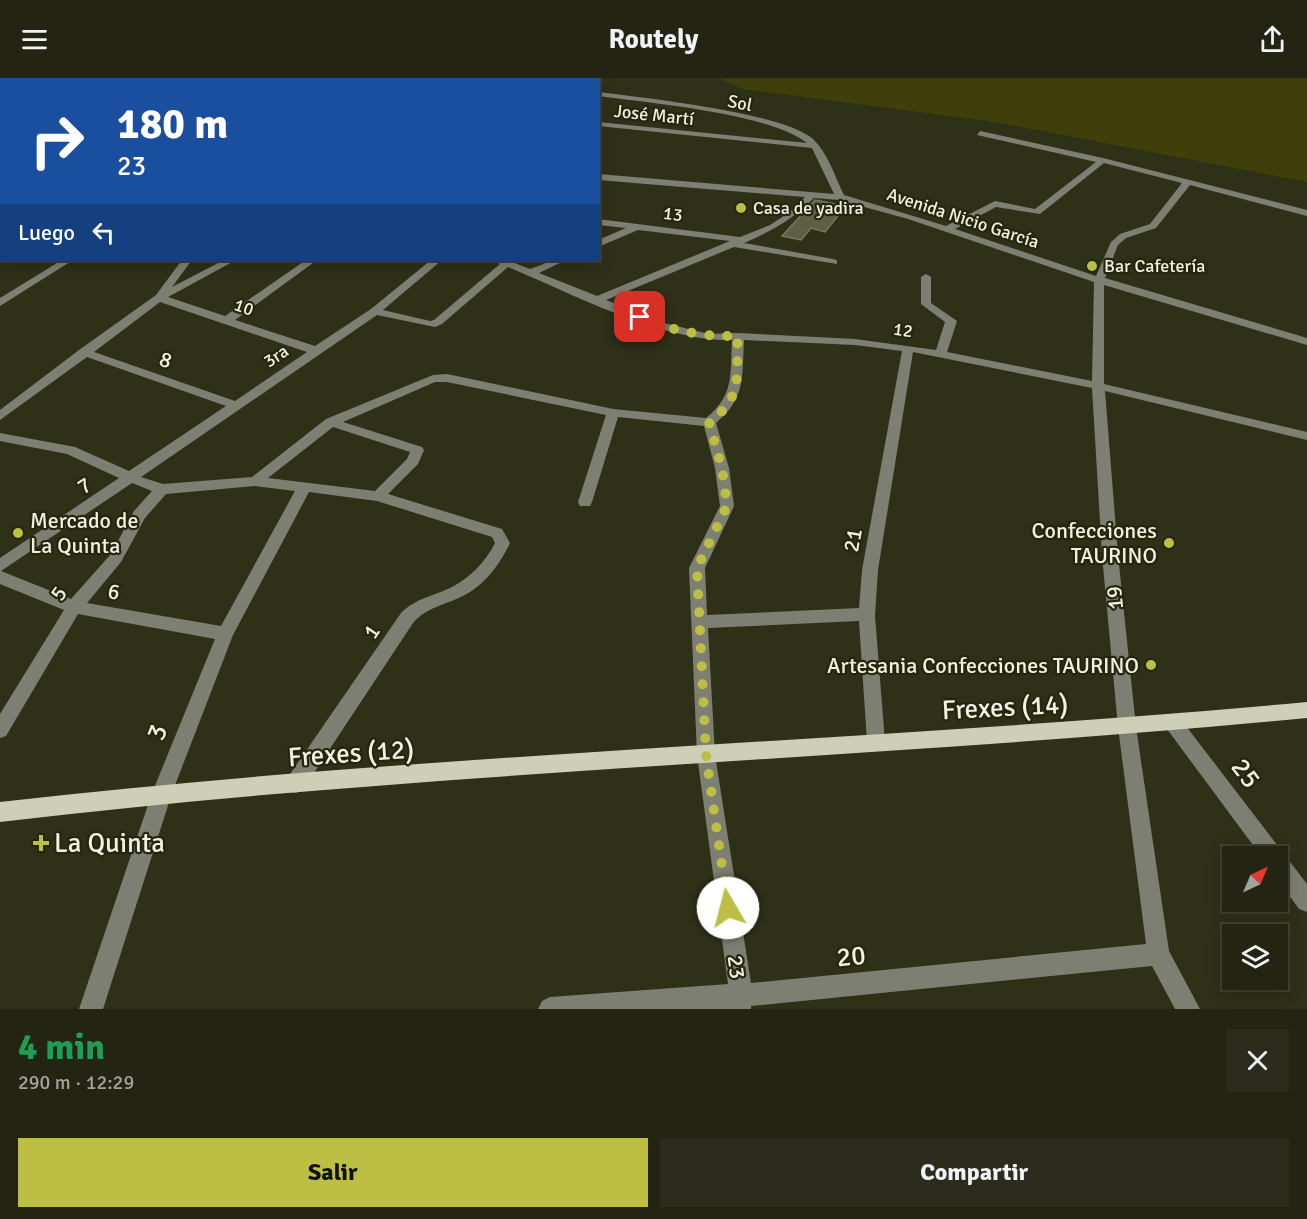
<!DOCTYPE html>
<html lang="es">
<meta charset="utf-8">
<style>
body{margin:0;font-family:Signika,sans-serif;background:#2b2c1b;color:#f1f3f6;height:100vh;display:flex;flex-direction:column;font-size:22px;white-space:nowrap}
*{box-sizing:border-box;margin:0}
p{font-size:20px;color:#a3a49f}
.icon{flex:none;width:33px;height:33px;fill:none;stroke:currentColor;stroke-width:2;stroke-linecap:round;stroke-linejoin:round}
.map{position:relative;height:931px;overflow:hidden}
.panel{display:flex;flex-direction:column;background:#232412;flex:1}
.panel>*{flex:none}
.top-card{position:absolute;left:0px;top:0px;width:600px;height:183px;box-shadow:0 3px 15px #0003,0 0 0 2px #404132;background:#1a4fa0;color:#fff;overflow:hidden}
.needle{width:39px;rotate:44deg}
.fabs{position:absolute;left:1222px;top:768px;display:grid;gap:12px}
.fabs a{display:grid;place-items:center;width:66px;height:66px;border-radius:0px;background:#232412;box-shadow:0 3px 15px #0003,0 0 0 2px #404132;font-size:30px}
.pin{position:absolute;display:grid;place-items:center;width:51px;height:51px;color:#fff;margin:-26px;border-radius:12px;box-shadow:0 3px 9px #0006}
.me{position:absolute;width:66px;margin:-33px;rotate:352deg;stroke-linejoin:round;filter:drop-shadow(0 0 4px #0008)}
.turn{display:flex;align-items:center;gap:21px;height:126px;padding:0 18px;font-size:27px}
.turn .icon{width:78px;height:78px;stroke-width:2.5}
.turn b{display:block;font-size:42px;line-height:51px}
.then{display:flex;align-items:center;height:57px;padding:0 18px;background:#0003;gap:12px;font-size:22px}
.round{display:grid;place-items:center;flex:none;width:63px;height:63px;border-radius:0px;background:#2b2c1b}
.summary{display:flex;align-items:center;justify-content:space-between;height:102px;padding:0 18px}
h1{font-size:36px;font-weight:800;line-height:45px;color:#1e9e55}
.action{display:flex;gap:12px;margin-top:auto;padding:12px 18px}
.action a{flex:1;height:69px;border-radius:0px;background:#bcbf44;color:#111;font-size:24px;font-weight:800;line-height:69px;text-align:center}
.action a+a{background:#2b2c1b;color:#f1f3f6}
header{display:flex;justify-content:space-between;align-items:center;height:78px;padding:0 18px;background:#232412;font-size:27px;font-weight:800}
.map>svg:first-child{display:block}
.green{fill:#3e3f0a}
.building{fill:#5e6045;stroke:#787a5f;stroke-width:1.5}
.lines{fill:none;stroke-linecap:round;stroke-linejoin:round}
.minor{fill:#7e7f73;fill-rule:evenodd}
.major{fill:#cdcfb6;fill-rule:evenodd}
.route{stroke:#bcbf44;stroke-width:10;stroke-dasharray:0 18}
.poi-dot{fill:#bcbf44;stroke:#26260e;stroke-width:2}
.labels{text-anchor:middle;stroke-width:4.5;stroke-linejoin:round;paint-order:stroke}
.far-street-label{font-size:18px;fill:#f0f2e3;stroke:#26260e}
.far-poi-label{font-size:18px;fill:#f0f2e3;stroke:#26260e;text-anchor:start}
.street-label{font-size:22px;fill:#f0f2e3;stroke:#26260e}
.poi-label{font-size:22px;fill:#f0f2e3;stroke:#26260e;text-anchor:end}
.near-street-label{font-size:27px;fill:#f0f2e3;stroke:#26260e}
.near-poi-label{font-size:27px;fill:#f0f2e3;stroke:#26260e;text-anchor:start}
</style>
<header><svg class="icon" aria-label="menu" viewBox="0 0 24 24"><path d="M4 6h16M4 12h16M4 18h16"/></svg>Routely<svg class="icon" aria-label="share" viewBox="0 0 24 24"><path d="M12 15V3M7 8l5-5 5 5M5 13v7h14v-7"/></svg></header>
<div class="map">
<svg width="1307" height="931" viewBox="0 0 1307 931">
<rect width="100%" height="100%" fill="#2f3018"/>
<path class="green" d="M718 0H1307V104L995 44 743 11Z"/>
<path class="building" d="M815 122 846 128 825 154 811 150 801 162 782 158Z"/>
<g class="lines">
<path class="minor" d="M0 0H8L2 2V4Z
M190 0H198L188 2Z
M313 0H321L311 2Z
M379 0H387L378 2Z
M418 0 432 2H419Z
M501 0 516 2H502Z
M570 0H576L577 2H570Z
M598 14C644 20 781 34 813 61 828 75 835 99 844 117L946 148 995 123 1035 131 1096 84 977 57 980 53 1103 80 1307 132V138L1190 107 1156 150 1126 160 1118 167 1105 200 1307 260V267L1104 207V306L1307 354V362L1105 313 1118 477 1136 649 1169 873 1200 931H1175L1152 888 751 928V931H538L542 923 550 919 728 906 697 677 689 490 720 428 715 390 704 348 618 339 592 424 590 428H580L578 424 606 337 447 304H435L343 344 422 369 424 372 418 386 388 416 502 451 510 465C500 486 485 507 463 518 445 527 427 529 413 545L302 713 295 715 288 713 285 706 288 699 401 535C416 520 434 518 452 509 470 500 486 483 495 465L492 459 377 423 309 414 233 557 172 715 103 931H79L152 715 215 561 78 536 6 658 0 660V636L64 532 0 506V480L119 400 67 376 0 363V355L75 369 129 393 226 328 87 279 0 342V332L79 272 156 217 182 182H192L172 209 224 182H236L168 219 225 238 306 182H317L235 242 315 268 371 231 431 182H442L383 232 430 243 434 242 500 186 494 182H507L530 191 554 182H566L539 195 597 218 730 163 638 152 598 169V162L626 150 598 147V141L740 159 770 147 790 134 805 119 598 102V96L834 116 812 70 598 48V44L807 65C768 35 650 25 598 18ZM1104 85 1182 105 1150 146 1120 156 1111 164 1096 198 955 151 996 129 1040 136ZM814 120 839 122 908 141 1094 204 1092 303 947 274 957 243 931 225V199L926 196 921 199V226L945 244 936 272 855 261 738 255 709 256 664 245 606 222 734 169 837 186V182L833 181 744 165C772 153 793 141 814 120ZM508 189C573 216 663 264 732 262 730 295 735 317 706 340L613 331 447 296 433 297 326 341 252 399 163 406 141 399 377 237 435 249 442 246ZM160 224 307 274 235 323 94 274ZM744 262 855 267 902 273 862 492 859 530 707 537 705 490 734 428 729 390 716 345C746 320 742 298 744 262ZM913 274 1092 310 1102 477 1118 649 1146 866 751 905 715 677 708 550 859 543 867 664 869 670 876 672 883 670 885 664 875 538 878 492ZM333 349 410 374 407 381 375 413 268 400ZM132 405 152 413 134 433 111 476 71 521 1 493ZM255 408 295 413 221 548 87 525 121 484 145 440 166 416Z
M0 33H2V38H0Z
M0 106H2L0 112Z
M0 149 2 150V156L0 155Z
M62 182H73L0 228V220Z
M1173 637 1179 639 1307 806V834L1299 831 1278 802V778H1261L1167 651 1164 645 1167 639Z"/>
<path class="major" d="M1307 624V640C872 682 434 692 0 744V724C434 674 872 664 1307 624Z"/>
</g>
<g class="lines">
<path class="route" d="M640 239C672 253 703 259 738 258 735 296 745 319 709 344L722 390 727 428 697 490 706 677 728 830"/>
</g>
<g class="poi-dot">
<circle cx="741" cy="130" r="6"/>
<circle cx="1092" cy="188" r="6"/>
<circle cx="18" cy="455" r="6"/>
<circle cx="1169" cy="465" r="6"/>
<circle cx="1151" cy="587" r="6"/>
<path d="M38 756h6v6h6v6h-6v6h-6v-6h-6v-6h6z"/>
</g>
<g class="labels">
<g class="far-street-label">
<text transform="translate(740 25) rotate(11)" y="6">Sol</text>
<text transform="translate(654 37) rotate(6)" y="6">José Martí</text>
<text transform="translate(673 136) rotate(7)" y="6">13</text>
<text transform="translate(963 140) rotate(18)" y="6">Avenida Nicio García</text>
<text transform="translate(244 229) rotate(19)" y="6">10</text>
<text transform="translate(903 252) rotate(8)" y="6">12</text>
<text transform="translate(276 278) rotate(-33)" y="6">3ra</text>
</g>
<g class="far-poi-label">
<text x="753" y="136">Casa de yadira</text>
<text x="1104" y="194">Bar Cafetería</text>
</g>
<g class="street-label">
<text transform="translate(166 281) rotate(19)" y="8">8</text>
<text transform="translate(84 407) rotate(-34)" y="8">7</text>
<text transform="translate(852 462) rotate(-80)" y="8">21</text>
<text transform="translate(114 513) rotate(10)" y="8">6</text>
<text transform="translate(58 515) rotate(-54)" y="8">5</text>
<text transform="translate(1114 520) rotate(-96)" y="8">19</text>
<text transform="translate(371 553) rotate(-56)" y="8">1</text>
<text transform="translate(737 889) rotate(82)" y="8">23</text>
</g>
<g class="poi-label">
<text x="30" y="450" text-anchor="start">Mercado de<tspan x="30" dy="25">La Quinta</tspan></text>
<text x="1157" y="460">Confecciones<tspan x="1157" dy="25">TAURINO</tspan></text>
<text x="1139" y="595">Artesania Confecciones TAURINO</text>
</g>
<g class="near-street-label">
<text transform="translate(1005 629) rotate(-3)" y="9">Frexes (14)</text>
<text transform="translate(157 654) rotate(-68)" y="9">3</text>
<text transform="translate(351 675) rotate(-4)" y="9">Frexes (12)</text>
<text transform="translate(1246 695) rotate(53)" y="9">25</text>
<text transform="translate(851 878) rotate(-6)" y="9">20</text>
</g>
<g class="near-poi-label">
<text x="54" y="774">La Quinta</text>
</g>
</g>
</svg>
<div class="fabs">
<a><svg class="needle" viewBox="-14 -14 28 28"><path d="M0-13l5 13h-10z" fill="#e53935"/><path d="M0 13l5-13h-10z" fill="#a3a49f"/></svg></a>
<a><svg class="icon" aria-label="layers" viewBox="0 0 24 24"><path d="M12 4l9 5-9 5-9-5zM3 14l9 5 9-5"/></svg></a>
</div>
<div class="pin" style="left:640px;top:239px;background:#d93025"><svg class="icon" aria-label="arrive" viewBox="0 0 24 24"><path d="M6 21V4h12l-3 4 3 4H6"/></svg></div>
<svg class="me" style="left:728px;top:830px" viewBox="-20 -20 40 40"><circle r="19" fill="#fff"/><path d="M0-13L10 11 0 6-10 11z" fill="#bcbf44"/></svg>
<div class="top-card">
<div class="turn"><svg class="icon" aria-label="right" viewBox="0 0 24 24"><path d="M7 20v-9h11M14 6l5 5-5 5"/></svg><div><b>180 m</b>23</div></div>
<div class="then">Luego<svg class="icon" aria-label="left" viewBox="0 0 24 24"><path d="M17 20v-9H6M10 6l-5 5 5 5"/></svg></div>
</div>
</div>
<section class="panel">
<div class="summary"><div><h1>4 min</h1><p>290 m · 12:29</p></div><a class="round"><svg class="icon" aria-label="close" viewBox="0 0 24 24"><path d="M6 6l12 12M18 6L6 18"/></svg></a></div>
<div class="action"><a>Salir</a><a>Compartir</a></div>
</section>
